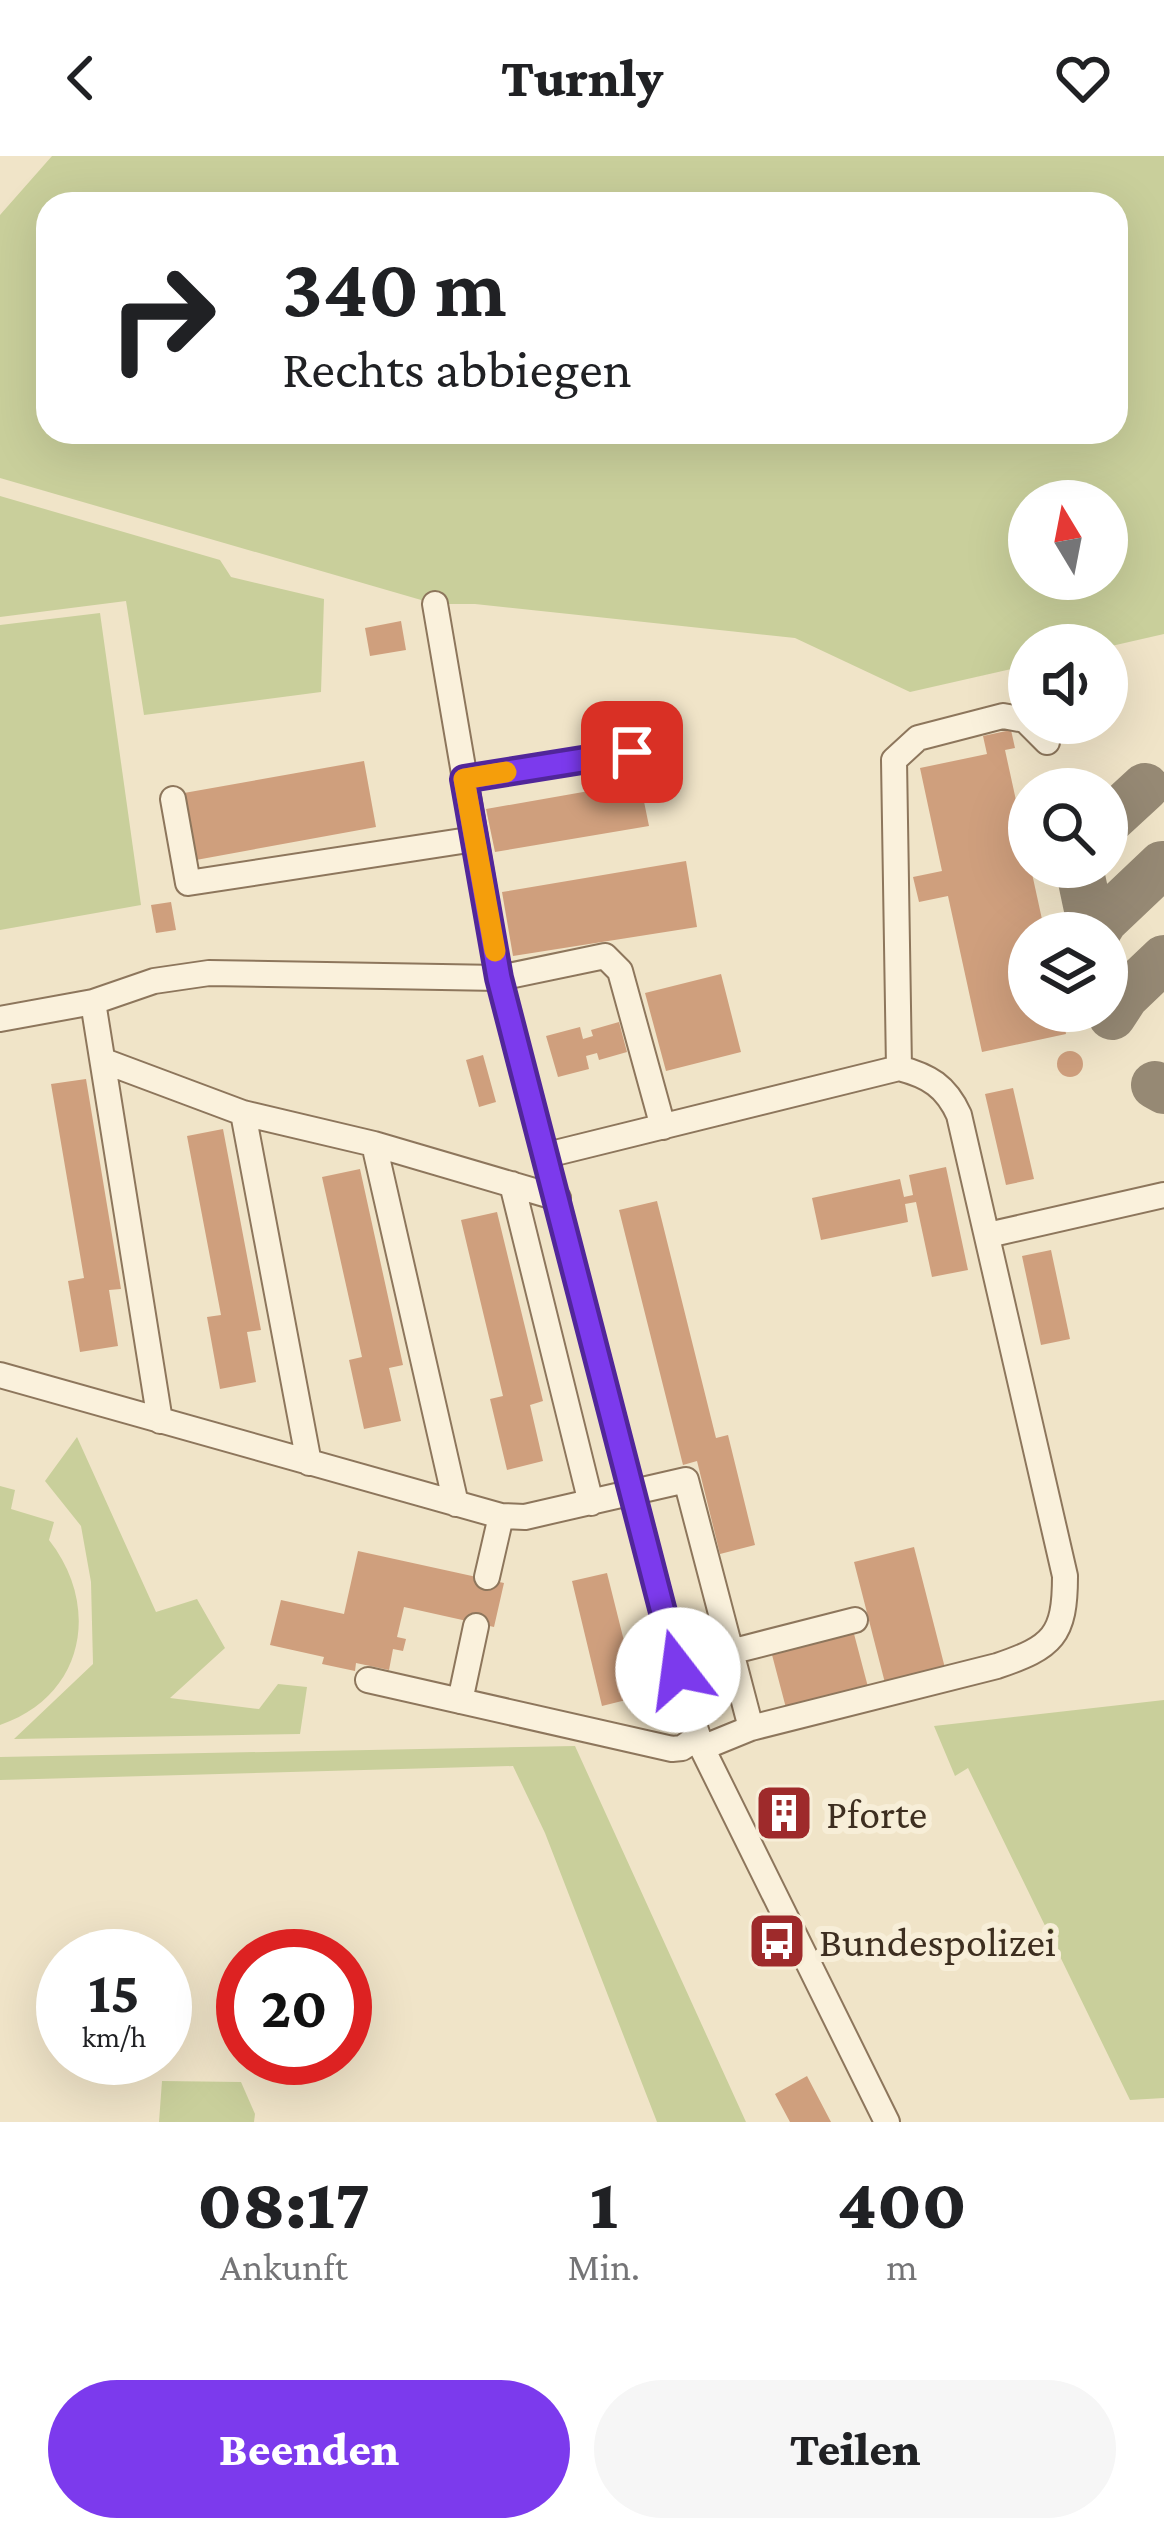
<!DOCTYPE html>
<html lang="de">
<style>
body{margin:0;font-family:"Crimson Pro",serif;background:#f6f6f6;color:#202124;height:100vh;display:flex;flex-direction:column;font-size:45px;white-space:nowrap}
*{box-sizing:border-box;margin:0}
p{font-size:39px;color:#757577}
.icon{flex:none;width:66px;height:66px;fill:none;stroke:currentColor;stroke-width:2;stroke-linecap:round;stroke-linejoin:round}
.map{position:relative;height:1966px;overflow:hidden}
.sheet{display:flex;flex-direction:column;background:#fff;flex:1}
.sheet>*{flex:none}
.banner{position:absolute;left:36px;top:36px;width:1092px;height:252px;border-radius:36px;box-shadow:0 12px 48px #0002;background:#fff;color:#202124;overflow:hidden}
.needle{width:78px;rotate:350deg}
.tools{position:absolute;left:1008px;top:324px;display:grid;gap:24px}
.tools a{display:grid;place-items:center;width:120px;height:120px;border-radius:50%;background:#fff;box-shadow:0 12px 48px #0002;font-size:60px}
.speed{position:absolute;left:36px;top:1773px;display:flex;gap:24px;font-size:60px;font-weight:700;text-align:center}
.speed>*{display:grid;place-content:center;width:156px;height:156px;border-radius:50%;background:#fff;box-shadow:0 12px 48px #0002;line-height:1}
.speed small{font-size:30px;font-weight:400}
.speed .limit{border:18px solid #d22;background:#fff;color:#111}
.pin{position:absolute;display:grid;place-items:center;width:102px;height:102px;color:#fff;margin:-51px;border-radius:24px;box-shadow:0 6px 18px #0006}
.me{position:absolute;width:132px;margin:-66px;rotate:345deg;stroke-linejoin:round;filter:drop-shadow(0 0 9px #0008)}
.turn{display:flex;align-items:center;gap:42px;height:252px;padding:0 48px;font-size:54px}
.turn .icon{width:156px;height:156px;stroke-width:2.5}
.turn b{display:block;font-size:84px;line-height:102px}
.eta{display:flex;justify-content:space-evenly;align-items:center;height:204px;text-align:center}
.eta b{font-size:72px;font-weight:800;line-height:84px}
.primary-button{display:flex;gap:24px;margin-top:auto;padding:24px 48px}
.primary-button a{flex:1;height:138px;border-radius:72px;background:#7c3aed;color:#fff;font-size:48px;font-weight:800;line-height:138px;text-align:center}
.primary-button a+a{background:#f6f6f6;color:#202124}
header{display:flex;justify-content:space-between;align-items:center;height:156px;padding:0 48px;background:#fff;font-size:54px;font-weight:800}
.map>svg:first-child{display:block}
.green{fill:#c9cf9b;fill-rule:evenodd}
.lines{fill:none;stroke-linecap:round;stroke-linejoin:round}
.taxiway{stroke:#968974;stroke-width:48}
.building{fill:#cf9f7d}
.minor-casing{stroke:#8d765c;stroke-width:28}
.minor{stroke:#faf1dc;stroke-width:24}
.route-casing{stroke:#51269a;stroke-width:30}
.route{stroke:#7c3aed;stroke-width:21}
.slow{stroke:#f59e0b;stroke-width:21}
.labels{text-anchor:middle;stroke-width:12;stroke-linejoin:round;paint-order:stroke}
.poi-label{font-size:42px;fill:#3d2e20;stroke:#f7eed8;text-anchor:start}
</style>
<header><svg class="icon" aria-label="back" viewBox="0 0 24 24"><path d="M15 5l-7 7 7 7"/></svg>Turnly<svg class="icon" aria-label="heart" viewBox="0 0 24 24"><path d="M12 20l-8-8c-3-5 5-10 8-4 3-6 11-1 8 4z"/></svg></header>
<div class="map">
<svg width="1164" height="1966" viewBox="0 0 1164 1966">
<rect width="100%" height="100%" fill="#f0e4c8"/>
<path class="green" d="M52 0H1164V478L1107 491 1029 489V509L910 536 795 482 475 448H435L0 322V59ZM48 48H1116V276H48ZM1029 345H1107V423H1029Z
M0 340 220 404 231 421 324 443 321 536 144 559 126 445 0 461Z
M100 457 141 749 0 774V469Z
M77 1281 156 1456 197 1443 225 1492 170 1542 259 1553 278 1528 307 1531 300 1578 14 1583 93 1508 91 1426 81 1370 45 1325Z
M0 1330 15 1334 11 1353 54 1366 49 1384C101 1450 85 1540 0 1569Z
M1164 1544V1942L1130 1944 968 1612 955 1620 934 1570Z
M575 1590 746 1966H657L545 1677 513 1610 0 1624V1601Z
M162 1925 241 1926 255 1958 254 1966H159Z"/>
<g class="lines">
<path class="taxiway" d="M1107 666 1145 631
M1079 711 1093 777
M1096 777 1104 764 1162 709
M1112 860 1125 840 1164 803
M1155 929 1164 934"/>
</g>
<path class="building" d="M401 465 406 494 370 500 365 472Z
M1011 574 1015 592 1005 594 1045 777H1029V855H1062L1066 878 982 896 948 740 919 746 913 721 942 715 920 612 987 598 983 580Z
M364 605 376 671 196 704 184 637Z
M640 626 649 670 495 696 486 653Z
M686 705 697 771 513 800 502 736Z
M171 746 176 774 156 777 151 749Z
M721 818 741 896 666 915 645 837Z
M619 866 627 896 599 904 597 897 586 900 589 913 558 921 546 880 580 871 583 883 593 880 591 874Z
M1057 908a13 13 0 1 1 26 0a13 13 0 1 1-26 0Z
M483 899 496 946 479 951 466 904Z
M86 923 121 1133 109 1134 118 1190 80 1196 68 1125 84 1122 51 928Z
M1013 932 1034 1023 1006 1029 985 938Z
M223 973 261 1174 247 1176 256 1226 220 1233 207 1161 221 1159 187 980Z
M946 1011 968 1114 932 1121 916 1046 905 1048 908 1066 821 1084 812 1042 900 1023 904 1041 913 1039 909 1019Z
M360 1013 403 1209 389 1212 401 1265 364 1273 349 1204 362 1201 322 1021Z
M657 1045 716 1282 728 1279 755 1389 720 1398 697 1305 683 1309 619 1054Z
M497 1056 543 1245 530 1249 543 1305 507 1314 490 1243 503 1240 461 1064Z
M1051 1094 1070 1183 1041 1189 1022 1100Z
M914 1391 945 1512 885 1527 854 1406Z
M358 1395 504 1427 494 1471 404 1451 397 1481 406 1483 403 1495 393 1493 389 1514 356 1507 355 1515 322 1508 324 1501 270 1489 281 1444 344 1458Z
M607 1417 638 1541 602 1550 572 1425Z
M853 1474 868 1531 786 1552 771 1495Z
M798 1638 807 1657 769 1675 760 1656Z
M807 1920 831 1966H790L775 1938Z"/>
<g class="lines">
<g class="minor-casing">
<path id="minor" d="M435 448 499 822 688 1551 702 1592 887 1966
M464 623 632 596
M173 643 188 727 475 683
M93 846 160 1265
M0 863 93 846 154 825 209 817 499 822 605 800 620 815 663 971
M104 905 243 957 374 988 558 1042
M899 912 894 604 918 582 1003 560 1025 564 1047 586
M243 957 309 1307
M374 988 456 1348
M512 1028 591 1347
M988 1079 1164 1039
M0 1219 501 1360 525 1361 686 1324 751 1572 997 1510C1053 1491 1065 1480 1065 1420L959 959C946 930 929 920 899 912L547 999
M487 1421 501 1360
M734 1495 855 1464
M368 1524 672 1593 682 1592 698 1581
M460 1545 476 1470
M702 1592 751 1572"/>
</g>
<use href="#minor" class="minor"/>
</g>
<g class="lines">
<g class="route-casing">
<path id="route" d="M632 596 464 623 499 822 678 1514"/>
</g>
<use href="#route" class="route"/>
<path class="slow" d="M495 795 464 623 506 616"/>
</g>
<defs>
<g id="building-square" transform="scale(3)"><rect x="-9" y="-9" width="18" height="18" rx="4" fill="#9e2a2b" stroke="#f7eed8"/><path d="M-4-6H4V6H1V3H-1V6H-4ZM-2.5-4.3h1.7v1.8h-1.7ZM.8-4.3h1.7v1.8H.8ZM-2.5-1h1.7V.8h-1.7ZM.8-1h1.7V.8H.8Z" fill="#fff"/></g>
<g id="bus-square" transform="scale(3)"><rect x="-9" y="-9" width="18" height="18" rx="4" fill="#9e2a2b" stroke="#f7eed8"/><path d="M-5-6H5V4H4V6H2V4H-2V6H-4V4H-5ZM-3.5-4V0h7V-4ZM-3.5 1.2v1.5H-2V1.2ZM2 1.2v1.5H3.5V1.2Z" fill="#fff"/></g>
</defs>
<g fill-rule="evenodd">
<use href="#building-square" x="784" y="1657"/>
<use href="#bus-square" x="777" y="1785"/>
</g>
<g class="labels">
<g class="poi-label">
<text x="826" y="1672">Pforte</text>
<text x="819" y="1800">Bundespolizei</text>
</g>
</g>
</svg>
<div class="tools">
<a><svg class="needle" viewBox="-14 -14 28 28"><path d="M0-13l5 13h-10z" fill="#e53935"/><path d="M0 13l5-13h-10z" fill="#757577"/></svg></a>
<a><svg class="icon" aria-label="sound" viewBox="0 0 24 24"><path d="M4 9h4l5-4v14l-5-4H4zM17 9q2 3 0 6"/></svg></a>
<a><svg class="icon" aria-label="search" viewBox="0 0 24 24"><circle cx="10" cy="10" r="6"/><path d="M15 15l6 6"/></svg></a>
<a><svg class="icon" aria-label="layers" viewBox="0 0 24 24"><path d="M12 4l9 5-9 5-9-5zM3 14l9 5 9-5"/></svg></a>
</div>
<div class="speed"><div>15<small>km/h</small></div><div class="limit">20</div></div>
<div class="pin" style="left:632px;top:596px;background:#d93025"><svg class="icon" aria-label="arrive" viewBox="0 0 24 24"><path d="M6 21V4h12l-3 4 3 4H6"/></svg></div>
<svg class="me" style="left:678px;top:1514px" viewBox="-20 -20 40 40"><circle r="19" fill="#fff"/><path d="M0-13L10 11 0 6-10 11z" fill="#7c3aed"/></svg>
<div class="banner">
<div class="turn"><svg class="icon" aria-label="right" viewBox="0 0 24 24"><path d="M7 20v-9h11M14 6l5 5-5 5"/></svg><div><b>340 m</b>Rechts abbiegen</div></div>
</div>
</div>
<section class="sheet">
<div class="eta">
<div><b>08:17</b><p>Ankunft</p></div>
<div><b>1</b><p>Min.</p></div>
<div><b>400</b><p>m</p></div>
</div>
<div class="primary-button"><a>Beenden</a><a>Teilen</a></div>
</section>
